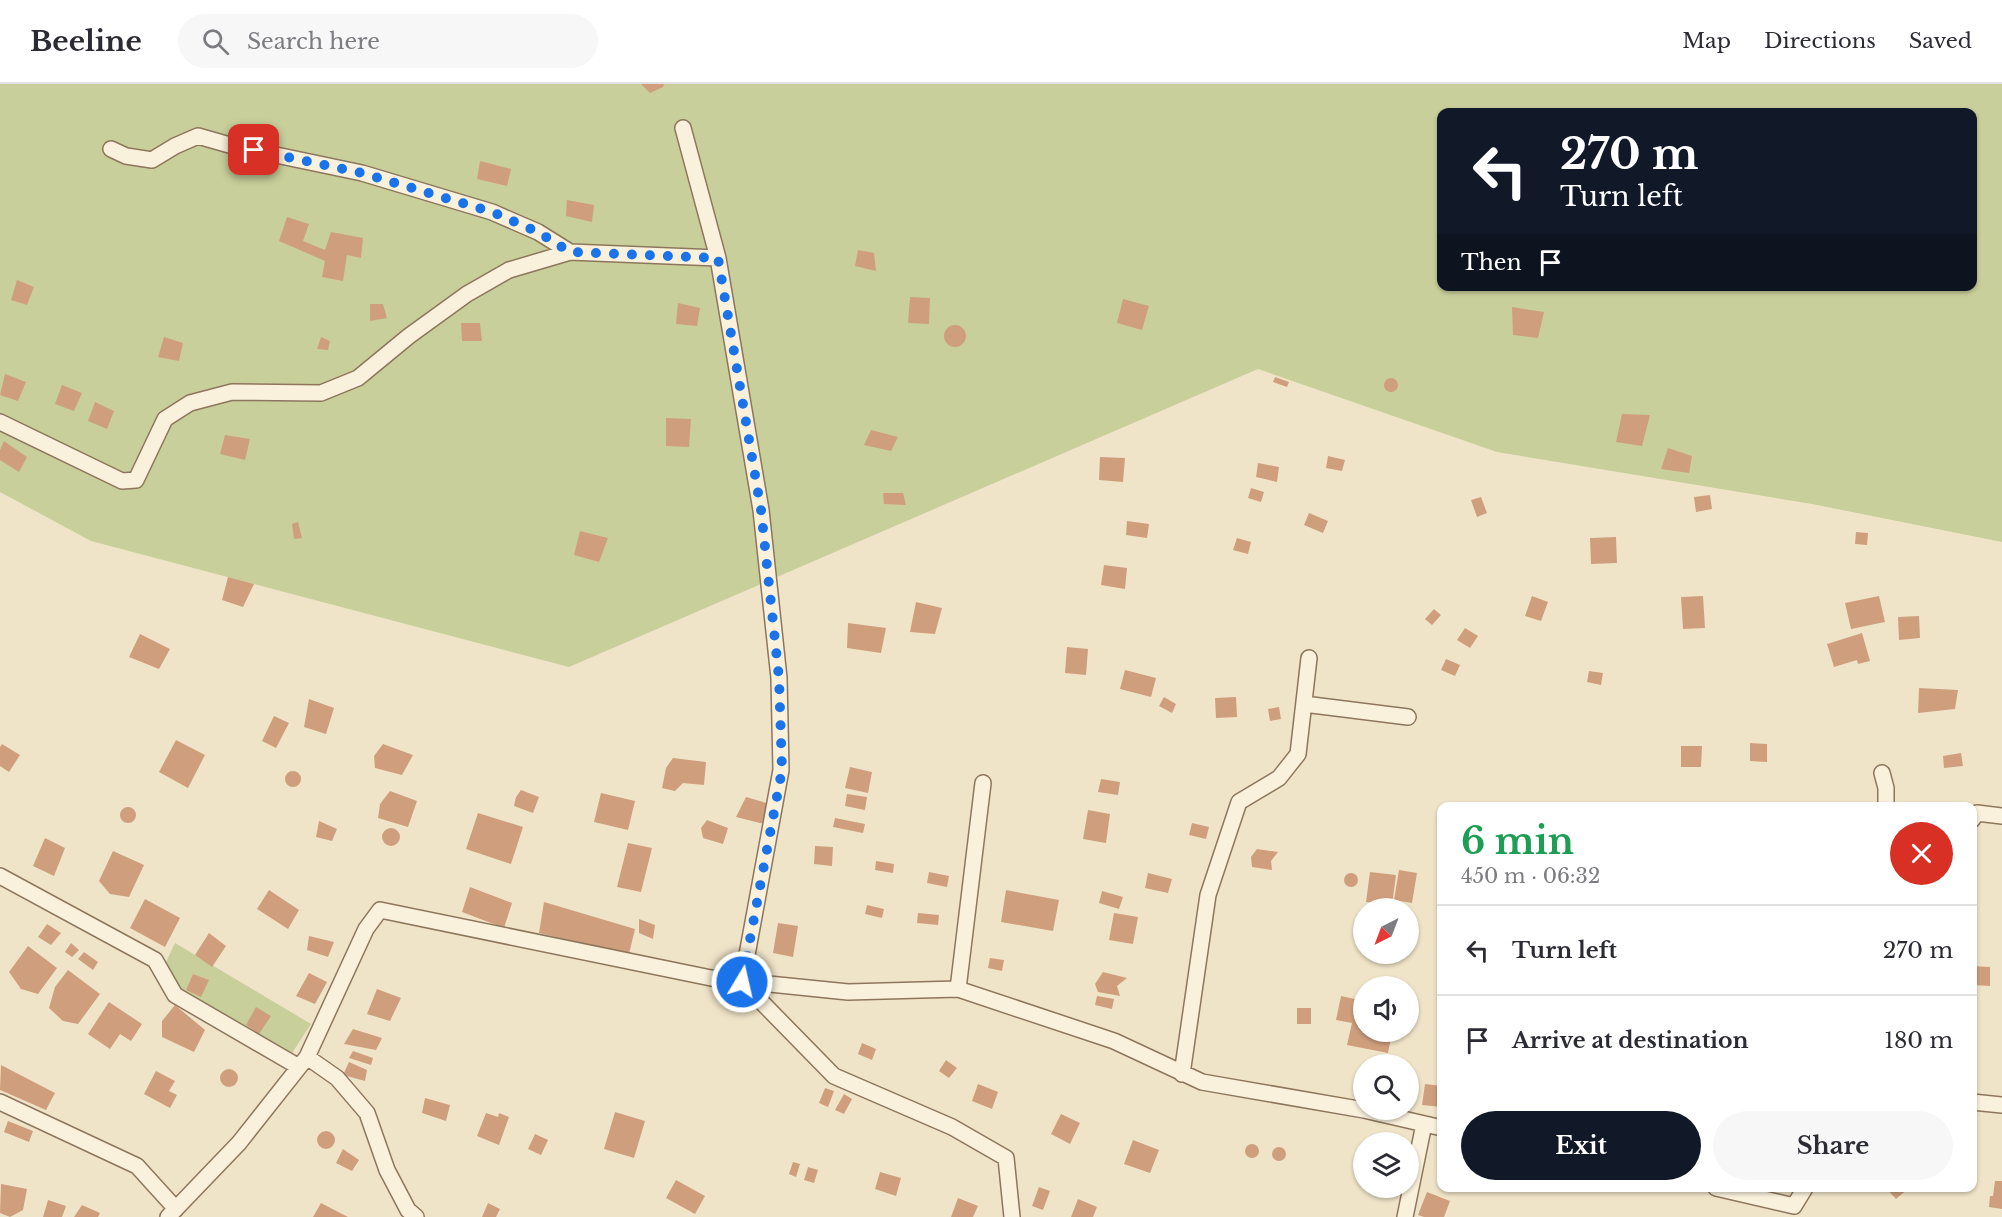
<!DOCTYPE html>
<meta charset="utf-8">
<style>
body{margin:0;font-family:"Libre Baskerville",serif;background:#f7f7f7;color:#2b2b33;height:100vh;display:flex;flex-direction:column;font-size:22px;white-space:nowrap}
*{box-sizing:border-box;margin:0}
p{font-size:20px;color:#7c7c81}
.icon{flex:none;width:33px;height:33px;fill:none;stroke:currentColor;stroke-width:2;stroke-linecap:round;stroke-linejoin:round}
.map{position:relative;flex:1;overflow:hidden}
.side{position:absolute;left:1437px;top:718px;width:540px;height:390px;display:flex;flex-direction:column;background:#fff;border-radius:12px;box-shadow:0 2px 4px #0004}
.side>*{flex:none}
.banner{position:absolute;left:1437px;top:24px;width:540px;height:183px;border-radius:12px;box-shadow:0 2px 4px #0004;background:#111827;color:#fff;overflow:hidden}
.needle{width:39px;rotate:222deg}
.fabs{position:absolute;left:1353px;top:814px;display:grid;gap:12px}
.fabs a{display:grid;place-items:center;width:66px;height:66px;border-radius:50%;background:#fff;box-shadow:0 2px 4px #0004;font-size:30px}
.pin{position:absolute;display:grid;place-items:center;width:51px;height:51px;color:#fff;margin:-26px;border-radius:12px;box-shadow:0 3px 9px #0006}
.me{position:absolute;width:66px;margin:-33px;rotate:9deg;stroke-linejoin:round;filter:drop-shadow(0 0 4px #0008)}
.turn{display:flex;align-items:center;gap:21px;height:126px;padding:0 24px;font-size:27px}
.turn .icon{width:78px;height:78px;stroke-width:2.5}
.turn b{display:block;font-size:42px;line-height:51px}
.then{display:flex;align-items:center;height:57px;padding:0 24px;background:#0003;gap:12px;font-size:22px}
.round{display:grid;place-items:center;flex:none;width:63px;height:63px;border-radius:32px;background:#f7f7f7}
.overview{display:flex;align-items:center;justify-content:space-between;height:102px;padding:0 24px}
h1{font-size:36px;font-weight:800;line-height:45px;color:#1e9e55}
.action{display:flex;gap:12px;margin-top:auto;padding:12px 24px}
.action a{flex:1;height:69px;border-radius:36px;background:#111827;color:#fff;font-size:24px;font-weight:800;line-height:69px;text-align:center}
.action a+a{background:#f7f7f7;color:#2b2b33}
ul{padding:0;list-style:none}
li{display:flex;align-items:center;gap:18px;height:90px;padding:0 24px;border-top:2px solid #e1e1e2}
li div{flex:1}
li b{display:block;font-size:22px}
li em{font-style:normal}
header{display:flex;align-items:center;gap:36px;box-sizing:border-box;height:84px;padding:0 30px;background:#fff;border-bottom:2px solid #e1e1e2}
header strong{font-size:28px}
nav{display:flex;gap:33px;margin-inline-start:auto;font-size:21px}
.search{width:420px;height:54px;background:#f7f7f7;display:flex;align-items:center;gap:15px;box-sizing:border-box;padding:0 21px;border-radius:33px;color:#7c7c81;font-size:22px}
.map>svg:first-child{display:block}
.green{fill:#c9cf9b;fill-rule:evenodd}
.building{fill:#cf9f7d}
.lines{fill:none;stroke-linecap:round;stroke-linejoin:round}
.street-casing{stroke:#8d765c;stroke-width:18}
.street{stroke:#faf1dc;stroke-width:15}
.route{stroke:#1a73e8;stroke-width:10;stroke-dasharray:0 18}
</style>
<header>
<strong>Beeline</strong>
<div class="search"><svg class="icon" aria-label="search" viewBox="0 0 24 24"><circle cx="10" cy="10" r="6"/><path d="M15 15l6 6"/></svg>Search here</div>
<nav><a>Map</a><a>Directions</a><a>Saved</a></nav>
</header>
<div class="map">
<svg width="2002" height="1133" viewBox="0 0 2002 1133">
<rect width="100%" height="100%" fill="#f0e4c8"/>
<path class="green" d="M0 0H2002V458L1812 420 1497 368 1258 285 569 583 91 457 0 408ZM1442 28H1972V202H1442Z
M175 859 311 940 292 969 179 904 166 878Z"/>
<path class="building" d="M641 0H664L663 3 650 9Z
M480 77 511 85 507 102 477 95Z
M567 116 594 121 592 138 566 132Z
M287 133 309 140 303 157 325 166 331 148 363 154 361 174 347 171 343 197 322 193 325 177 279 157Z
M858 166 874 169 876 187 855 182Z
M17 196 34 203 27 221 11 216Z
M910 213 930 214 929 240 908 239Z
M1123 215 1149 222 1142 246 1117 239Z
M678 219 700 224 697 242 676 240Z
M370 220H383L387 234 370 237Z
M1512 223 1544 228 1538 254 1513 251Z
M461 239H480L482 257H462Z
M944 252a11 11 0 1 1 22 0a11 11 0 1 1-22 0Z
M164 253 183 259 179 277 158 273Z
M321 253 330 257 328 266 317 265Z
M5 290 26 298 18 317 0 311Z
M1275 293 1289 298 1287 303 1273 298Z
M1384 301a7 7 0 1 1 14 0a7 7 0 1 1-14 0Z
M62 301 82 309 74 327 55 320Z
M95 318 114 327 107 345 88 337Z
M1622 330 1650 331 1642 362 1616 358Z
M666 334 691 335 689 363 666 362Z
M871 346 898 353 891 367 864 361Z
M225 351 250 355 245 376 220 370Z
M4 357 27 373 19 388 0 376V366Z
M1668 364 1692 372 1689 389 1661 385Z
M1328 372 1345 376 1342 387 1326 384Z
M1100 373 1125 374 1123 398 1099 396Z
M1258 379 1279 383 1277 398 1256 393Z
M1251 404 1264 408 1261 418 1248 414Z
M883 409H903L906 421 884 420Z
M1710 411 1712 425 1696 428 1694 413Z
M1481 413 1487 429 1477 433 1471 416Z
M1309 429 1328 437 1323 449 1304 441Z
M1127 437 1149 440 1147 454 1126 451Z
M298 438 302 454 294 455 292 440Z
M580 447 608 454 599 478 574 471Z
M1856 448 1868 449 1867 461 1855 460Z
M1616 453 1617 479 1591 480 1590 454Z
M1237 454 1251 458 1248 470 1233 466Z
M1104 481 1127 484 1125 505 1101 501Z
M228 493 254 500 243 523 222 516Z
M1532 512 1548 518 1541 537 1525 532Z
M1703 512 1705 544 1683 545 1681 513Z
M1879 512 1885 538 1851 545 1845 519Z
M916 518 942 524 935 550 910 548Z
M1434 525 1441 531 1432 541 1425 535Z
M1919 532 1920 554 1899 556 1898 533Z
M848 539 886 544 881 569 847 564Z
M1465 544 1478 552 1470 564 1457 556Z
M1862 549 1870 577 1858 580 1857 576 1834 583 1827 560Z
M140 550 170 565 159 585 129 573Z
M1067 563 1088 565 1086 591 1065 589Z
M1446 575 1460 581 1455 592 1441 586Z
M1125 586 1156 594 1151 613 1120 605Z
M1589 587 1603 589 1601 601 1587 598Z
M1919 604 1958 606 1955 625 1918 629Z
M1164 613 1176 620 1172 629 1159 622Z
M1236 613 1237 633 1216 634 1215 614Z
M309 615 334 624 326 650 304 643Z
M1279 623 1281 635 1270 637 1268 625Z
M274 632 289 639 276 664 262 657Z
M176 656 205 671 188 704 159 688Z
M1750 659 1767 660V678L1750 677Z
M2 660 20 671 9 688 0 682V663Z
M383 660 413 671 402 691 375 684 374 672Z
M1681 662H1702L1701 683H1681Z
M1961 669 1963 682 1944 684 1943 672Z
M673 674 706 678 704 701 683 699 675 707 662 704 666 684Z
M850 683 872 688 868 709 845 704Z
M285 695a8 8 0 1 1 16 0a8 8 0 1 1-16 0Z
M1101 695 1120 698 1118 711 1098 708Z
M521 706 539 713 533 729 514 722 516 713Z
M390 707 417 717 408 743 378 734 380 720Z
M601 709 635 717 628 746 594 738Z
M847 710 867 713 865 726 845 722Z
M746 713 770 720 764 740 736 733Z
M120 731a8 8 0 1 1 16 0a8 8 0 1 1-16 0Z
M1088 726 1110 730 1106 759 1083 755Z
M478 729 523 743 511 780 466 765Z
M835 734 865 740 863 749 833 743Z
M707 736 728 744 723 760 703 754 701 744Z
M319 737 337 745 332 757 316 753Z
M1192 739 1209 743 1206 755 1189 751Z
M382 753a9 9 0 1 1 18 0a9 9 0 1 1-18 0Z
M45 754 65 764 54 792 33 782Z
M628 759 652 764 641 808 617 803Z
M815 762 833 763 832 782 814 780Z
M1257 765 1278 768 1271 777 1272 786 1252 783 1251 773Z
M113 767 144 781 129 813 110 810 99 797Z
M876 777 894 780 893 789 875 786Z
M1399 786 1417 789 1412 819 1394 816Z
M929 788 949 792 947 803 927 799Z
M1370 788 1396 791 1392 821 1366 818Z
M1344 796a7 7 0 1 1 14 0a7 7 0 1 1-14 0Z
M1148 789 1172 795 1168 809 1145 804Z
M470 803 512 819 504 844 462 828Z
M269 806 299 826 288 845 257 825Z
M1006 806 1059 816 1053 847 1001 838Z
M1102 807 1123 813 1119 825 1099 819Z
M145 815 180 834 165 863 130 844Z
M544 818 635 845 629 870 539 849Z
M867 821 884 825 882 834 865 830Z
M918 829 939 831 938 841 917 839Z
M1114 829 1138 833 1133 860 1109 856Z
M639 835 655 841 653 855 639 849Z
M778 839 798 842 793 873 773 869Z
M47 840 61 849 51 861 38 853Z
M209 849 226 862 212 883 195 871Z
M309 852 334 858 328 873 307 866Z
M71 859 79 866 72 873 65 868Z
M28 862 57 884 38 910 21 905 9 888Z
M84 868 98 878 93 886 78 875Z
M990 874 1004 876 1002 887 988 884Z
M1972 882 1990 883V902L1972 901Z
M68 886 100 910 78 940 63 937 49 924 55 903Z
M1103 888 1127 894 1117 902 1120 912 1098 908 1095 900Z
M309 889 327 898 315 920 296 912Z
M193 890 209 896 201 913 186 906Z
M377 905 401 914 390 937 367 930Z
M1097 912 1114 915 1112 925 1095 921Z
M1341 912 1364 917V948H1392L1388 969 1347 961 1352 939 1336 936Z
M109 918 142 940 131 957 120 950 110 965 88 950Z
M175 921 205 946 194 968 162 953V937Z
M256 923 271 932 259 950 246 941Z
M1297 924H1311V940H1297Z
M353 945 382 954 376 966 344 960Z
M862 959 876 965 872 976 858 970Z
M353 967 373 974 371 981 349 974Z
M946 976 957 984 949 994 939 987Z
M349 978 367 986 365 997 343 991Z
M1 981 55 1009 46 1026 0 1006Z
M220 994a9 9 0 1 1 18 0a9 9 0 1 1-18 0Z
M156 987 175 997 169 1007 177 1011 170 1024 144 1010Z
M978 1000 998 1008 992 1025 972 1017Z
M1425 1000 1442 1002V1023L1422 1021Z
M825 1004 834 1007 828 1023 819 1019Z
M844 1010 852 1015 844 1030 835 1026Z
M425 1014 450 1021 446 1037 422 1029Z
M615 1028 645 1037 634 1074 604 1065Z
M486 1029 498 1033 499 1029 509 1033 499 1061 477 1052Z
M1061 1030 1080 1039 1070 1060 1051 1050Z
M8 1037 33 1047 29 1058 4 1048Z
M317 1056a9 9 0 1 1 18 0a9 9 0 1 1-18 0Z
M535 1050 548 1056 541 1071 528 1065Z
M1133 1056 1159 1066 1150 1089 1124 1080Z
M1245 1067a7 7 0 1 1 14 0a7 7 0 1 1-14 0Z
M1272 1070a7 7 0 1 1 14 0a7 7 0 1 1-14 0Z
M343 1065 359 1076 352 1087 336 1079Z
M793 1078 800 1080 796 1093 789 1090Z
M808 1083 818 1086 814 1099 804 1096Z
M880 1088 901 1094 896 1112 875 1105Z
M676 1096 705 1112 695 1130 666 1114Z
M1995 1097H2002V1125L1989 1123 1990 1112H1993Z
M1 1100 27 1105 23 1126 10 1133 0 1129Z
M1039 1103 1050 1107 1043 1126 1032 1122Z
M1886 1104H1909L1896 1115Z
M1427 1108 1450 1117 1444 1133H1424L1418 1131Z
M958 1114 978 1122 973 1133H951Z
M1078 1115 1097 1123 1093 1133H1071Z
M48 1116 66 1122 62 1133H43Z
M321 1119 348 1133H313Z
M488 1119 500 1125 496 1133H482Z
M82 1121 100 1129 98 1133H74Z"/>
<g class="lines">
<g class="street-casing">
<path id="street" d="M683 44 718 174 761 426 779 594 781 686 742 898 834 992 952 1043 1006 1074 1012 1133
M111 65 126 72 152 76 175 62 198 52 233 62 362 89 492 128 538 148 570 168 718 174
M0 338 122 397 136 396 165 335 190 319 232 308 321 309 358 294 409 252 467 210 509 186 570 168
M1304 620 1408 633
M1882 689 1886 704V723
M1972 736 1977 729 2002 732
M0 792 155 876 175 911 299 983
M958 905 983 699
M307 973 337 994 367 1029 387 1086 408 1126 416 1133
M1182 990 1208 811 1239 718 1279 694 1298 670 1309 574
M0 1018 137 1082 176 1125
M1972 1018 2002 1021
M1364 1026 1442 1044
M1716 1104 1794 1122 1805 1104
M168 1133 239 1059 307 973 366 845 380 826 711 894 848 908 958 905 1114 957 1202 998 1364 1026
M1405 1133 1424 1040"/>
</g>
<use href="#street" class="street"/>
</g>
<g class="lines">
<path class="route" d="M254 66 362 89 492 128 538 148 570 168 718 174 761 426 779 594 782 686 742 898"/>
</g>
</svg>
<div class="fabs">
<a><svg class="needle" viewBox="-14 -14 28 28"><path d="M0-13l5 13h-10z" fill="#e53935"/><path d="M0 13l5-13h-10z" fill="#7c7c81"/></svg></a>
<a><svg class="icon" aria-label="sound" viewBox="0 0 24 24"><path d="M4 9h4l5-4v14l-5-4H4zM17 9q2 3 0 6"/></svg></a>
<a><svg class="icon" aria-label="search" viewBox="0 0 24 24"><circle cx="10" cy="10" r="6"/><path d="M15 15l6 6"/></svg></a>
<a><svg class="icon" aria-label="layers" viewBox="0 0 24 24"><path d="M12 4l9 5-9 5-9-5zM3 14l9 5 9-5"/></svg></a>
</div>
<div class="pin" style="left:254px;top:66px;background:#d93025"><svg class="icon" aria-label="arrive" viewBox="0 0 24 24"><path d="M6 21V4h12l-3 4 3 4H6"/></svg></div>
<svg class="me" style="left:742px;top:898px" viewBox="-20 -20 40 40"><circle r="17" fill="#1a73e8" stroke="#fff" stroke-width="3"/><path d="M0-11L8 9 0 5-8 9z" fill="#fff"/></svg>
<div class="banner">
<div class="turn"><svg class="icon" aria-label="left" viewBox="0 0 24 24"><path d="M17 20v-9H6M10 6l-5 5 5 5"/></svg><div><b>270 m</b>Turn left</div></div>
<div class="then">Then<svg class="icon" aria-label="arrive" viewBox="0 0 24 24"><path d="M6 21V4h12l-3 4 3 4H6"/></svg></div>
</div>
<section class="side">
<div class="overview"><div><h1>6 min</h1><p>450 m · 06:32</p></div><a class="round" style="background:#d93025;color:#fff"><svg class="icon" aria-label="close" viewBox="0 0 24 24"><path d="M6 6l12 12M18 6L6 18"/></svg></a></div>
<ul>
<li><svg class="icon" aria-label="left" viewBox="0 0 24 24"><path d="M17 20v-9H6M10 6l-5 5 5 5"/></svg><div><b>Turn left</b></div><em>270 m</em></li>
<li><svg class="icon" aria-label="arrive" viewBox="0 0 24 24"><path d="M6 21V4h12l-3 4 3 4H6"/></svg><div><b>Arrive at destination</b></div><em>180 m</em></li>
</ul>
<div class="action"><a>Exit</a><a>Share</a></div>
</section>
</div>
